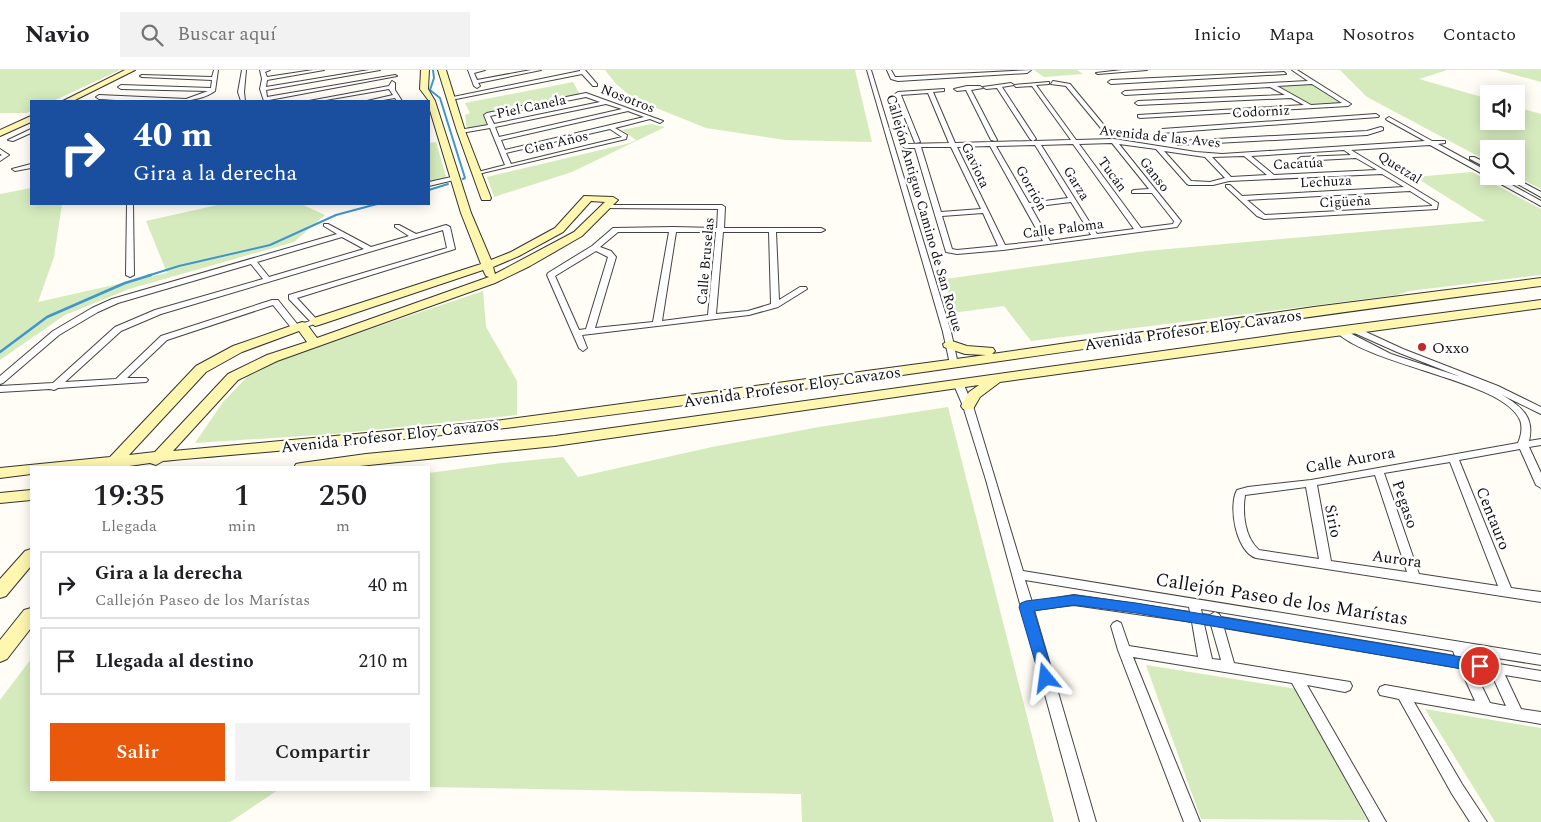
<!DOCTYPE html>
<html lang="es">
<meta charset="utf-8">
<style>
body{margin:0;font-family:Spectral,serif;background:#f2f2f2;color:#202124;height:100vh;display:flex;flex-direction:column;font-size:19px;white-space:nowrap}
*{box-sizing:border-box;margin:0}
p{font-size:16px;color:#757577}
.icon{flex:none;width:28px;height:28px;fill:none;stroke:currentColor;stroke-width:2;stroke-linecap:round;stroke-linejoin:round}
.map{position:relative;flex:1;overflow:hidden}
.drawer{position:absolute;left:30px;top:396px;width:400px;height:325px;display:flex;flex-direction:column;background:#fff;border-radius:0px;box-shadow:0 2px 12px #0003}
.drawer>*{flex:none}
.guide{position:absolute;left:30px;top:30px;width:400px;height:105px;border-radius:0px;box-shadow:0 2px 12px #0003;background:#1a4fa0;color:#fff;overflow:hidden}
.buttons{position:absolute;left:1480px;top:15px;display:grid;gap:10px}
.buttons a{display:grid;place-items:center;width:45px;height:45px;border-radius:0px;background:#fff;box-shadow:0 2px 12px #0003;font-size:25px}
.pin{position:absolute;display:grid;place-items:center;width:42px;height:42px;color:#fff;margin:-21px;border:2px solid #fff;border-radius:50%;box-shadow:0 1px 5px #0007}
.me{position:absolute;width:55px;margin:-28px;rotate:344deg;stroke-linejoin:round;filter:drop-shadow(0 0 4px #0008)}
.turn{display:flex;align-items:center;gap:18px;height:105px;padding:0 20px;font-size:22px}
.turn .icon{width:65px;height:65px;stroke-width:2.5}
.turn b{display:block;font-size:35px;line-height:42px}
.eta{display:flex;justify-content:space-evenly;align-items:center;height:85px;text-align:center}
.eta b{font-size:30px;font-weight:600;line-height:35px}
.cta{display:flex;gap:10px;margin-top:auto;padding:10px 20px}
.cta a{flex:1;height:58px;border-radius:0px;background:#ea580c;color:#fff;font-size:20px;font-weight:600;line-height:58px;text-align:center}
.cta a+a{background:#f2f2f2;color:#202124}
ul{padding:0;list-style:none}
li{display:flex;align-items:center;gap:15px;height:68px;margin:0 10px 8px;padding:0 10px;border:2px solid #e0e0e0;border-radius:0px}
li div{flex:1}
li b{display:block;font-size:19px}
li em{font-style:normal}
header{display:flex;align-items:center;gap:30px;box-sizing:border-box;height:70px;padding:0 25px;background:#fff;border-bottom:1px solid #e0e0e0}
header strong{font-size:24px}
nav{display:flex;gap:28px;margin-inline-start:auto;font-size:18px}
.search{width:350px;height:45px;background:#f2f2f2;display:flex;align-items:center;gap:12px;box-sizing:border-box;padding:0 18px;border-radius:0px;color:#757577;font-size:19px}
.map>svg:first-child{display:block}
.green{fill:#d5ebbd}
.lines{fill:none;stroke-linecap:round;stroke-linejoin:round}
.stream-far1{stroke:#3f96cf;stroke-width:2}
.stream{stroke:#3f96cf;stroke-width:2.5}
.street-casing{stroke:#444;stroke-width:2}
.secondary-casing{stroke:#333;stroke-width:2}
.street{fill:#fff;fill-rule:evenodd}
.secondary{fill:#fff6b0;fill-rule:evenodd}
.route{fill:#1a73e8;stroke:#114b97}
.poi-dot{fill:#c4262e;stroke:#fff;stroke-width:2}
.labels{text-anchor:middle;stroke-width:5;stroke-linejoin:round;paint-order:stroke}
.far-street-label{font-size:14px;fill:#111;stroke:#fff}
.street-label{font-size:16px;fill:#111;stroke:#fff}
.poi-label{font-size:16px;fill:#111;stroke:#fff;text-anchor:start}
.near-street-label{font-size:19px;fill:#111;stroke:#fff}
</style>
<header>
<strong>Navio</strong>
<div class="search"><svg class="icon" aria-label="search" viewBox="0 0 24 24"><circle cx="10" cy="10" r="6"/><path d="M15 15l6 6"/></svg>Buscar aquí</div>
<nav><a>Inicio</a><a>Mapa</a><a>Nosotros</a><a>Contacto</a></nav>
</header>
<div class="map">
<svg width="1541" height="752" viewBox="0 0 1541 752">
<rect width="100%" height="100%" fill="#fffdf5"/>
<path class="green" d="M0 0H120L53 31H31V41L27 43H0Z
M605 0H855L872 72 785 70 706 58 634 29 616 14Z
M1034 0H1077L1083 4 1044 7Z
M1340 0H1447L1419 9 1489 29V51H1516V37L1541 44V119L1516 106V79H1489V92L1367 27Z
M1497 0H1541V12Z
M573 12 580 25 484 44 487 56 467 59 465 45 470 43 465 33Z
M1313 14 1343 33 1311 35 1277 16Z
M651 54 665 57 572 102 494 127 487 107 630 73 636 70 622 60Z
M436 72 447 110 429 114V73Z
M1472 102 1541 139V205L1409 221 1397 225 1031 271 1004 236 952 243 945 209 1146 181 1485 151 1415 107Z
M31 118V134H62L54 187 38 232 167 203 146 151 222 134H301L325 145 294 172 129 219 65 245 0 290V124Z
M483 221 486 257 517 311V345L333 364 195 373 223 332 250 304 278 290Z
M948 337 1054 752H802L801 724 429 717V403L502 393 563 387 578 407 712 377 819 357Z
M31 589V720H278L230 752H0V630Z
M1146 595 1297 619 1367 750 1201 749Z
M1425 639 1541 658V752H1495Z"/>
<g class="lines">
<path class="stream-far1" d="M433 0 434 8 430 20 440 28 465 108 463 109
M429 120 448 114
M147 206 179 196 270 175 336 145 377 134"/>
<path class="stream" d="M0 282 47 247 125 213 151 205"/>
<g class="street-casing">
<path id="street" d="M214 0H218L215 21C192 39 128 30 99 29L96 27 99 25 186 29 208 21 121 19 118 17 121 15 211 18 212 10 142 7 140 6 142 5 212 7Z
M242 0H246L244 22 245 31H241L238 22Z
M260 0H270L265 2 267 7 313 0H324L267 10 266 17 369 0H380L266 20 267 27 395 5 397 6 264 31 260 19 262 9Z
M468 0H485L474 3 477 10 531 0H541L478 13 480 16 477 18 474 16Z
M580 0H585L597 14V16H593L582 4 451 30 448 28 580 1Z
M867 0H871L951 262 958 294 957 296H951L950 294 943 262Z
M887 0H891L895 7H898L1031 0 1027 3 898 11 891 9Z
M1122 0H1147L1098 4 1096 3Z
M1292 0H1297L1351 34 1348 36 1140 48 1138 47V45L1304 35 1291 28 1138 35 1135 33 1138 31 1285 25 1270 17 1125 25 1122 23 1125 21 1308 11ZM1312 14 1342 33 1311 35 1277 16Z
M1284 2 1286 4 1111 14 1108 12 1111 10Z
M392 11 395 13V20L402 31H397L395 28 377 31H367L393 25 389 19 320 31H309L389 16Z
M1053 11 1070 14 1113 66V68H1109L1066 16 1051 14Z
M1049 12V14L1036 15 1076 70 1114 69 1196 82 1222 84 1425 71 1387 50 1386 49 1389 47 1432 71H1445V73L1438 74 1489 102V106H1496L1541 131V136L1430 75 1351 80 1438 133 1437 139 1264 149 1257 146 1226 117V115H1230L1242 126 1404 117 1382 104 1229 111 1213 115H1189L1187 114 1156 79 1119 74 1180 150 1181 151 1177 157 1003 180 957 184 946 182 915 78H905L902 76 905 74 949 73 928 23 901 25 920 72 915 73 895 24 898 22 944 19V21L933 22 955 73 1071 70 1032 16 1016 17 1014 15 1002 17 1036 69 1033 71 1030 69 997 18 986 19 983 17 1011 13 1014 15ZM1112 73 1149 119 1134 120 1132 121V123H1152L1174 151 1173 154 1141 158 1079 74ZM1073 74 1134 159 1097 164 1041 75ZM1035 75 1068 128 1029 133 996 76ZM990 76 1043 171 1005 175 957 77ZM921 77H951L981 139 941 142ZM1344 80 1351 85 1301 87 1298 89 1301 91 1356 88 1377 100 1274 105 1251 86ZM1164 81 1205 87 1225 108 1210 112 1191 111ZM1244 86 1267 105 1231 107 1212 87ZM1410 121 1432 135V136L1265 145 1247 130ZM1071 132 1091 165 1050 171 1031 137ZM983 143 998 176 957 180 952 179 942 146Z
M967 16H980L983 18 971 20 997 70 996 71 991 70 966 20 957 21 954 19Z
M586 23 663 51 660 53 650 49 615 58 627 65 626 69 474 105V103L505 95 490 58 461 63 459 62V60L488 55 484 45 487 43ZM586 27 600 32 494 54 490 46ZM606 34 622 39 499 67 495 57ZM628 41 644 47 505 80 501 70ZM610 59 622 67 511 94 506 83Z
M1376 44 1379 46 1378 47 1162 63 1159 61 1162 59Z
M1381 57 1383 58V60L1367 65 1178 75 1175 73 1178 71 1367 61Z
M31 59V63L13 71 8 70Z
M0 79 9 85 0 91V86L2 85 0 84Z
M1470 87H1474L1489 94V99L1470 89Z
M31 94V98L15 101 12 99Z
M456 106 459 108 458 109 429 116V112Z
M1503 106H1511L1541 122V127Z
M127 134H133L134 205 130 207 126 205Z
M606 135H722L725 137 724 158H821L825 160 821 162H776L779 230 800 217H806L807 219 778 237 749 245 582 265 587 278 583 281 579 278 547 205 548 203 592 176 613 158 673 157 717 158 718 139 604 138V136ZM618 162H669L653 252 595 258 616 187 611 181 600 177ZM676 162H716L708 245 662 251ZM723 162H769L771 234 748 241 716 244ZM596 181 608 187 586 259 579 260 555 206Z
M324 154H328L371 177 409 166 395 157V155H399L416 164 446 155 450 157 455 179 297 228 319 252 299 260H293L273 235 167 270 127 308H146L148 310 146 312 58 318 54 320 50 319 0 322V316L53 313 115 257 155 240 263 209 251 194 118 233 98 242 59 265 3 313 0 314V306L53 261 92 238 112 229 337 164 324 156ZM443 160 447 178 289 225V229L310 251 298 255 278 230H272L161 266 116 309 65 312 121 261 161 244ZM342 167 364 179 269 207 257 192Z
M1353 256 1403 279 1498 316 1541 337V344L1502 325C1521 336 1535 347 1529 371L1541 369V375L1529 377 1541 403V418L1536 415 1520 379 1459 390 1511 518 1541 522V532L1256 488C1236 482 1228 436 1237 420L1248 417 1311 410 1518 373C1521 366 1523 358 1520 350 1503 310 1371 297 1335 261L1336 259H1342L1391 284 1461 307 1397 282 1350 261V257ZM1450 392 1498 516 1419 504 1384 403ZM1375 405 1407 502 1331 491 1317 415ZM1306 417 1319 489 1259 480C1245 468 1242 444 1245 425Z
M959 312 964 315 973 336 1023 501 1541 585V595L1497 588 1499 594 1541 601V611L1505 605 1521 639 1541 642V654L1414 632 1462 714 1487 752H1470L1452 724 1399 629 1380 625 1378 621 1380 617 1385 615 1475 631 1460 598 1224 558 1234 593 1350 612 1352 616 1350 620 1345 622 1307 615 1386 752H1370L1292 613 1133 587 1200 752H1184L1118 580 1111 556 1113 553 1117 551 1121 553 1129 576 1198 587 1192 552 1074 535 1034 540 1096 752H1080L986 410 963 336 954 315ZM1025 510 1189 537 1190 542 1074 525 1032 532ZM1201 539 1453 581 1455 586 1221 547 1219 544 1215 542 1210 545 1202 544ZM1204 554 1211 555 1221 590 1212 589ZM1467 583 1483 586 1485 591 1469 589ZM1474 600 1491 603 1506 636 1490 633Z"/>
</g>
<g class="secondary-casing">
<path id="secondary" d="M125 0H135L73 31H63Z
M421 0H429L428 19 435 31 471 143 491 190 511 182 555 158 584 126 613 127 618 130 582 166 530 196 495 213 277 291 238 310 173 381 495 351 986 285 965 284 944 277 943 274 949 270 967 276 993 278 995 281 992 284 1314 237 1541 208V216C1193 260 846 317 497 359 386 372 274 381 163 391L156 395 150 393 115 398H31V404L0 408V398L110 387 196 296 233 276 302 252 306 253 317 268 489 207 486 206 483 200 319 255 315 256 309 252 311 249 481 194 461 143 429 37V31L420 19ZM591 131 605 132 574 162 495 204 493 197 519 186 563 162ZM299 261 307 272 267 285 228 304 155 382 129 385 206 302 242 282Z
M438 0H446L465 61 491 128 490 130H482L481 128 457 61Z
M31 46V52L0 66V60Z
M1541 230V238L1000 312 980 327 973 339H963L961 336 969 322 979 315 555 376 340 398H294L296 394 301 393 366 384 555 366 1291 263Z
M31 420V430L0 433V423Z
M31 479V496L6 526 0 528V509L25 481Z
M31 538V558L7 589 0 592V570L24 540Z"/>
</g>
<use href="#street" class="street"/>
<use href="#secondary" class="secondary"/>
</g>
<path class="route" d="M1074 525 1136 533 1480 590 1485 592 1487 596 1485 600 1480 602 1136 543 1074 535 1034 541 1054 608 1051 612 1046 614 1041 612 1019 537 1021 533 1026 531Z"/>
<circle class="poi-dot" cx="1422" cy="277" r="5"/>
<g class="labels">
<g class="far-street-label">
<text transform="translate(628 28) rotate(21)" y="5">Nosotros</text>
<text transform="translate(531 36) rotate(-12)" y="5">Piel Canela</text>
<text transform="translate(1261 41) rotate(-3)" y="5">Codorniz</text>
<text transform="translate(1160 66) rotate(6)" y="5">Avenida de las Aves</text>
<text transform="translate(556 72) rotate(-13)" y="5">Cien Años</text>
<text transform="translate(1298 93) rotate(-3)" y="5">Cacatúa</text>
<text transform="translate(976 95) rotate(65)" y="5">Gaviota</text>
<text transform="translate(1400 97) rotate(32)" y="5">Quetzal</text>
<text transform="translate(1113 104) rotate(54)" y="5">Tucán</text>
<text transform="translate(1155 104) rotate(52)" y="5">Ganso</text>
<text transform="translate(1326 111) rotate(-3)" y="5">Lechuza</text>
<text transform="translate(1077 113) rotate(58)" y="5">Garza</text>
<text transform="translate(1032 118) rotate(61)" y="5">Gorrión</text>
<text transform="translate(1345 131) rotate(-3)" y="5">Cigüeña</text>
<text transform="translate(925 143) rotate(74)" y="5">Callejón Antiguo Camino de San Roque</text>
<text transform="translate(1063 158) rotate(-7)" y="5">Calle Paloma</text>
<text transform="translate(705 191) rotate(-85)" y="5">Calle Bruselas</text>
</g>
<g class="street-label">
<text transform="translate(1193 259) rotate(-8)" y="6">Avenida Profesor Eloy Cavazos</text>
<text transform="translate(792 316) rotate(-8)" y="6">Avenida Profesor Eloy Cavazos</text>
<text transform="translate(390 365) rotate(-6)" y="6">Avenida Profesor Eloy Cavazos</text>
<text transform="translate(1350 389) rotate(-10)" y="6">Calle Aurora</text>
<text transform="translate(1406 434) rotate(71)" y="6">Pegaso</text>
<text transform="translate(1494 448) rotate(68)" y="6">Centauro</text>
<text transform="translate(1334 451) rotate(79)" y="6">Sirio</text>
<text transform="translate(1397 488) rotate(8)" y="6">Aurora</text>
</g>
<g class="poi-label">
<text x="1432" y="283">Oxxo</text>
</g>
<g class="near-street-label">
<text transform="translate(1282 528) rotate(9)" y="7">Callejón Paseo de los Marístas</text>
</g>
</g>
</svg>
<div class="buttons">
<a><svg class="icon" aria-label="sound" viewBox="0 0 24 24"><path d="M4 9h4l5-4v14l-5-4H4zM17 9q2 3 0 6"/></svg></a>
<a><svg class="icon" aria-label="search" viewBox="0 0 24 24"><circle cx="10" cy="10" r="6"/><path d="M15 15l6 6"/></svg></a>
</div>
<div class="pin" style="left:1480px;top:596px;background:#d93025"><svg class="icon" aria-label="arrive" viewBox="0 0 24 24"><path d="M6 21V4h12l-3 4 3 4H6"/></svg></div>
<svg class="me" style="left:1046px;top:608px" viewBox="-20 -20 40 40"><path d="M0-17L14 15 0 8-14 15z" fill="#1a73e8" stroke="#fff" stroke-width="4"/></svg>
<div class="guide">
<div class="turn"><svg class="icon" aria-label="right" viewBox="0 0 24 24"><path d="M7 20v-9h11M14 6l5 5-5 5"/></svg><div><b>40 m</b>Gira a la derecha</div></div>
</div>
<section class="drawer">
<div class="eta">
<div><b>19:35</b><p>Llegada</p></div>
<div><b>1</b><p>min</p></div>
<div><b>250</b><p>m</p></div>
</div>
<ul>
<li><svg class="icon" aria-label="right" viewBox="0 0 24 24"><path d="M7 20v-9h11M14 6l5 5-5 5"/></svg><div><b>Gira a la derecha</b><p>Callejón Paseo de los Marístas</p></div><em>40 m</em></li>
<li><svg class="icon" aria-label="arrive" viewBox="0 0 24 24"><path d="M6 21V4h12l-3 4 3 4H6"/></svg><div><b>Llegada al destino</b></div><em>210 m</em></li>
</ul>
<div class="cta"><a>Salir</a><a>Compartir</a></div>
</section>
</div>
